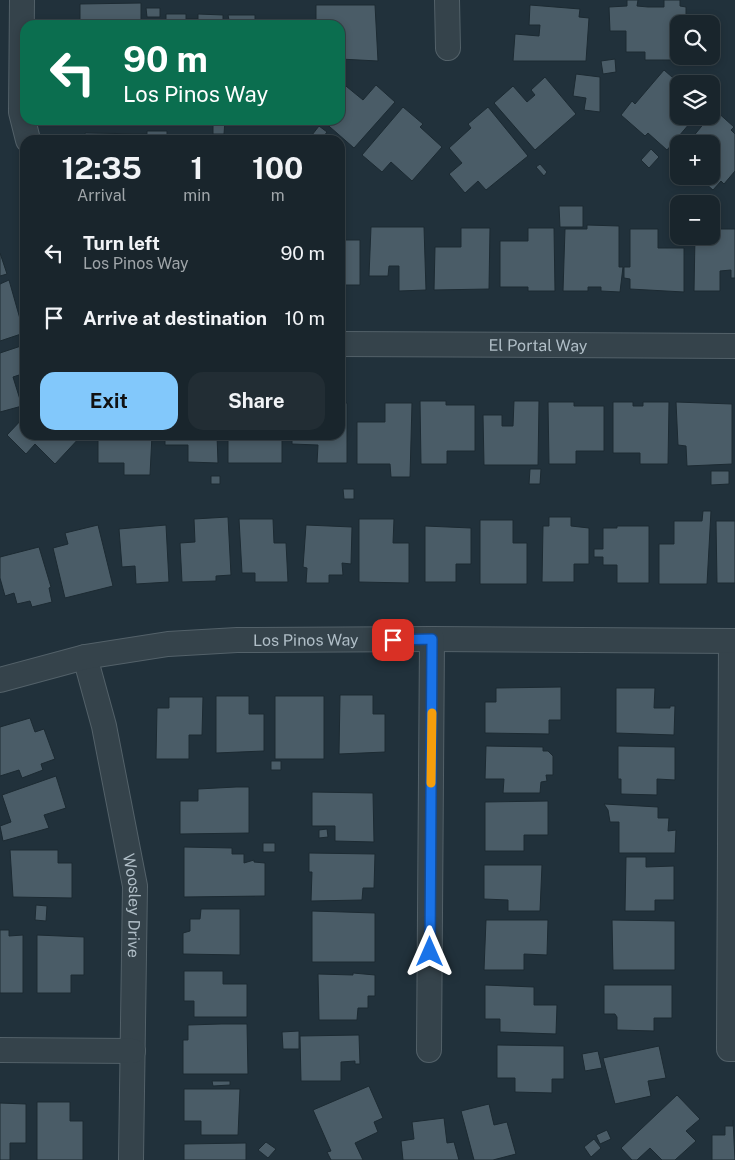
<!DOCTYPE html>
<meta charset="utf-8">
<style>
body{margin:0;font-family:"Public Sans",sans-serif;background:#222d34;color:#f1f3f6;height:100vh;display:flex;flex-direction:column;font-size:19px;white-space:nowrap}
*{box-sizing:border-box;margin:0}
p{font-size:16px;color:#9fa5a9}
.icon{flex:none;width:28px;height:28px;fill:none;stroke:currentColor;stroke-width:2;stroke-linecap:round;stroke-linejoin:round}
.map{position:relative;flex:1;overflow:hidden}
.drawer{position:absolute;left:20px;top:135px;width:325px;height:305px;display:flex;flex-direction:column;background:#19252c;border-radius:15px;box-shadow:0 2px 8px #0003,0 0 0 1px #374248}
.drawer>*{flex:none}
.banner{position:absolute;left:20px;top:20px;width:325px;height:105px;border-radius:15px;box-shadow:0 2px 8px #0003,0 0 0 1px #374248;background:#0b6e4f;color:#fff;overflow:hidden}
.fabs{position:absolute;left:670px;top:15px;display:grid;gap:10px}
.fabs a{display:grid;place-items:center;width:50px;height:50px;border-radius:10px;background:#19252c;box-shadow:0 2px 8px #0003,0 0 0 1px #374248;font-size:25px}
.pin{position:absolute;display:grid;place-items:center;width:42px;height:42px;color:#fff;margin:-21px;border-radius:10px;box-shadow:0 2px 8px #0006}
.me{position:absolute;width:55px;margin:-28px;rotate:0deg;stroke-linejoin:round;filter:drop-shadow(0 0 4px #0008)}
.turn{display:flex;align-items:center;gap:18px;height:105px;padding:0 20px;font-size:22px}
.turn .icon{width:65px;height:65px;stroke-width:2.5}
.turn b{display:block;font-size:35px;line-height:42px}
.eta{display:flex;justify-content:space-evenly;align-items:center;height:85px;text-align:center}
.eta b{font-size:30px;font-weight:700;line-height:35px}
.action{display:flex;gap:10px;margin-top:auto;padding:10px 20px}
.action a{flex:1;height:58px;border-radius:15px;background:#82c8fb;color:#111;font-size:20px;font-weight:700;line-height:58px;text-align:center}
.action a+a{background:#222d34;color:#f1f3f6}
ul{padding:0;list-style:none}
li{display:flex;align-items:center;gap:15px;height:65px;padding:0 20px}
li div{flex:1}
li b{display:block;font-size:19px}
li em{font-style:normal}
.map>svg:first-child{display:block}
.building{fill:#4a5c67;stroke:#1c2a32}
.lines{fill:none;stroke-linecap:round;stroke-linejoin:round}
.street-casing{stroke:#536169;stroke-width:26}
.street{stroke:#35434b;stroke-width:24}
.route-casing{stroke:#114b97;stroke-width:12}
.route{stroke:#1a73e8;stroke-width:9}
.slow{stroke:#f59e0b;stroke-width:9}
.labels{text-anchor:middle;stroke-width:4;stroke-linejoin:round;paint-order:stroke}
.street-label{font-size:16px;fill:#b0bec7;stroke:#1a2730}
</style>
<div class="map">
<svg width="735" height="1160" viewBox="0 0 735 1160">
<rect width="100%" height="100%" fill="#21313b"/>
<path class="building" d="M627 0H638L637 6 648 7H664V0H680V6L686 7V24H679V56H689V62H681L682 60H645V52H626V31H610L609 7 627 6Z
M141 3V25H80V4Z
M316 5H375L378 61 340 59V25H316Z
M530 5 580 9 579 17 589 18 586 61H513L515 34 539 36 540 25H529Z
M146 8H160V17H147Z
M166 14H186V19H198V14L223 15V25H166Z
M228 15H255V20H285V25H230Z
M615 59 616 72 603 74 601 61Z
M664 70 680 84 679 116H696L667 150 648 133 645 136 621 115 632 101 635 104Z
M576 74 600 77V112L584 110 586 98 573 96Z
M545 77 576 114 535 150 494 103 513 86 527 102 535 95 531 90Z
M341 82 363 100 376 85 395 102 354 148 322 120H340Z
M403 107 423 124 420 127 442 147 412 181 391 162 382 172 362 155Z
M488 107 528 156 486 190 478 181 465 193 449 174 462 163 449 148 471 128 468 124Z
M715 110 734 127 731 130 735 134V171L724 184 721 181 713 190 697 176H711V144H687Z
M80 120H141V122H80Z
M213 120H225L224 134H213Z
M319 126 327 132 321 140 312 135Z
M147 131H167V140H86L85 133 147 134Z
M651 149 659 157 649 168 641 160Z
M540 164 547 172 544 176 536 167Z
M559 206H583V227H560Z
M587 225 619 226V267H623L620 292 601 291V287H588V291H563L565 229H587Z
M371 227H424L426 290 399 291V266H389L388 276H369Z
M461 228H490L489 289 434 290 435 247H461Z
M528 228H554L555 291H528V287H500V241H528Z
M630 229H658V248H684V292L630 289V279L624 278V267H630Z
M711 229H735V278H731V270L720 271V291H694L695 236H711Z
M340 240H360V285H340Z
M0 253 7 274 0 276Z
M9 280 24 333 0 341V284Z
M24 345 25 373 13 377 22 406 0 412V353Z
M420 401H446V405H475V451H447V464H421Z
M514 401H539L538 465H484L483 415H502V426H513Z
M548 402H574V406H604V451H576V464H549Z
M613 402H633V406H643V402H669L668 464H640V453H613Z
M676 402 732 404V464L687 466 686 446 678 445Z
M340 403H347V463H317L318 445 292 444V435H340Z
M385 403H412L410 477H391L390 464H357V422H385Z
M25 416V435H82L55 464 35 444 26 454 7 435Z
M98 435H152L150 475H124V463H98Z
M158 435H217L218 463 188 462V445H165V440H158Z
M228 435H282V463H228Z
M530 469H541L540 484H529Z
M711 471H729V484L711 485Z
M211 476H220V484H211Z
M343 489H354V499H344Z
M703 511H711L707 584H659V544H674V521H702Z
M228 517 231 575 216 576V581L182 582 180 543 195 542 194 519Z
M549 517H571V526L589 528V564H574V582H542L543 526H549Z
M239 519H273L274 543H286L288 582H255V573H242Z
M359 519H394L393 543H409V583L359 582Z
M480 520H513V543H527V584H480Z
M716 521H735V583H717Z
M98 525 113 586 65 598 53 548 68 544 65 533Z
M166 525 169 582 136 584 135 566 122 567 119 529Z
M306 525 352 527 351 564 342 563 343 575H329V583H306L307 568 303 567Z
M425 526 471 528V564H456V582H425Z
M617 526H649V583H617V565H603V557H594V549H603V528H617Z
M39 547 51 587 49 588 52 602 32 607 30 601 17 604 14 593 5 596 0 578V557Z
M561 687V720H549V734L485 733V702H496V688Z
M616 688H655L654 708H670V706H675L674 735 616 733Z
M340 695H373V714H385V752L339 754Z
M216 696H249V714H264V751L216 753Z
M275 696H324V759H275Z
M169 697H203L202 735H189V759H156L157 708H169Z
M30 718 35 732 44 729 55 759 41 764 43 770 22 778 19 770 0 776V727Z
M486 746 543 747V751H548L553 756V775H546L547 781 541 782 540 793H503L504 779H485Z
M618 746 675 747V780L657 779V795L621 794V779H618Z
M271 761H281V770H271Z
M56 776 66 808 44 815 49 828 3 841 0 826 11 822 2 795Z
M236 787H249V833L180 834V801H198V789Z
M312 792 373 793 374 842 335 841V826H312Z
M548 801V835H524V851H485V802Z
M604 804 658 807V818H669L668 831 676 830 675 853H619V822H610L608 810Z
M327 829 328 837 319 838V830Z
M263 843H275V852H263Z
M184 847 232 848V854H244V863L254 860V862L265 863V896L184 897Z
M10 850H58V863H72V898L13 897Z
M309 853 375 854 374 888H363L362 900 311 901 312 872H309Z
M626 857H646V867L674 866V900H655V911H625Z
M484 865H542L540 911H508V900L484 899Z
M36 905 47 906 46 921 35 920Z
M201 909H240V955L183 954V933L190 931V919H200Z
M312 911 375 913V962H312Z
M486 920H548L547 955 524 954V970H484Z
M612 920 675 921V970H613Z
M0 930H9V936L23 935V993H0Z
M37 935 84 937V975H71V993H37Z
M184 971H223V984H247V1017H194V1001H184Z
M353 973 375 975V996H368V1008H358L357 1020H319L318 974 353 975Z
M485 985 534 987V1005H557L556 1034 500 1032V1019H485Z
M604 985H672V1018H654V1031L617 1030V1017L615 1014H604Z
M221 1024H247L248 1074H183V1040H188V1025Z
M299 1031V1049H283L282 1032Z
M359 1035 360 1064H355V1061L341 1062V1081H301L300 1036Z
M497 1045 564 1046V1079H552V1093L515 1092V1078H497Z
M659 1046 666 1078 648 1081 651 1096 615 1104 603 1058Z
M598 1051 602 1068 585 1071 582 1054Z
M212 1081H230V1085L213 1086Z
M369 1086 383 1118 374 1122 378 1132 355 1143 363 1160H331L327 1152 331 1151 313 1110Z
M184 1089H240L238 1135H201V1121H184Z
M677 1095 700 1119 686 1131 696 1141 675 1160H662L650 1148 637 1160H632L621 1148Z
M37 1102H70V1121H83V1160H37Z
M0 1103 26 1104V1143H10V1160H0Z
M489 1104 494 1125 507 1122 516 1154 493 1160H474L461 1111Z
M444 1118 447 1143 454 1142 459 1160H403L401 1141 414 1139 412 1122Z
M733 1120 735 1160H712V1135H725V1126H733Z
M607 1130 611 1139 600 1144 596 1135Z
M594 1139 601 1148 591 1157 584 1147Z
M266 1142 276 1149 268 1158 258 1150Z
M246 1143V1160H184V1144Z"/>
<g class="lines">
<g class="street-casing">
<g id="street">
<path d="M22 0 21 112 28 140"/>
<path d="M447 0 448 48"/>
<path id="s1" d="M340 344 735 346"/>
<path d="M731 641 729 1049H735"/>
<path id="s2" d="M85 657 104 726 135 886 131 1160"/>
<path id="s3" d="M0 680 85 657 168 644 237 640 432 639 735 641"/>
<path d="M0 1050 133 1051"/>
<path d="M429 1050 432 639"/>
</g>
</g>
<use href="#street" class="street"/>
</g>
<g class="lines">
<g class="route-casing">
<path id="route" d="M393 640 432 639 430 952"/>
</g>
<use href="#route" class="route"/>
<path class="slow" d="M431 783 432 713"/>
</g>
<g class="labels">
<g class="street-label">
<text dy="6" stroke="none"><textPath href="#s1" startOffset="198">El Portal Way</textPath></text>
<text dy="6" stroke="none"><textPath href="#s3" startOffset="310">Los Pinos Way</textPath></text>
<text dy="6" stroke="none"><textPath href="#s2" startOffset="254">Woosley Drive</textPath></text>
</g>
</g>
</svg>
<div class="fabs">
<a><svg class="icon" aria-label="search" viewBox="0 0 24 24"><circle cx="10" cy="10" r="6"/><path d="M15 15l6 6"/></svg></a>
<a><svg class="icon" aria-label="layers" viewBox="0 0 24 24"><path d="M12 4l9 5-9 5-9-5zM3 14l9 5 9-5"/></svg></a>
<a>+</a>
<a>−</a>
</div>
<div class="pin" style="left:393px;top:640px;background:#d93025"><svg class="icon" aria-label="arrive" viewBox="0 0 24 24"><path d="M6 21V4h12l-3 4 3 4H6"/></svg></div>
<svg class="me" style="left:430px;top:952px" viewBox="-20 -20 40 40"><path d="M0-17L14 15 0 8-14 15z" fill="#1a73e8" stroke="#fff" stroke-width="4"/></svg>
<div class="banner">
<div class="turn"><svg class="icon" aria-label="left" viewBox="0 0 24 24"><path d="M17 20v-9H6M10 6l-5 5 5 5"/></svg><div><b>90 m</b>Los Pinos Way</div></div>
</div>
<section class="drawer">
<div class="eta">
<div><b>12:35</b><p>Arrival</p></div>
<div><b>1</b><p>min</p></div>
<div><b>100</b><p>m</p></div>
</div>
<ul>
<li><svg class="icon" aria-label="left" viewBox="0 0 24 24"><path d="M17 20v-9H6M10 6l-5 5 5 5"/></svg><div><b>Turn left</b><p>Los Pinos Way</p></div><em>90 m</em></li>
<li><svg class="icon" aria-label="arrive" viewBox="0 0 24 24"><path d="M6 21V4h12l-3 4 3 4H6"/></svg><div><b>Arrive at destination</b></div><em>10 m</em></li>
</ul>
<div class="action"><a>Exit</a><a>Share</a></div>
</section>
</div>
